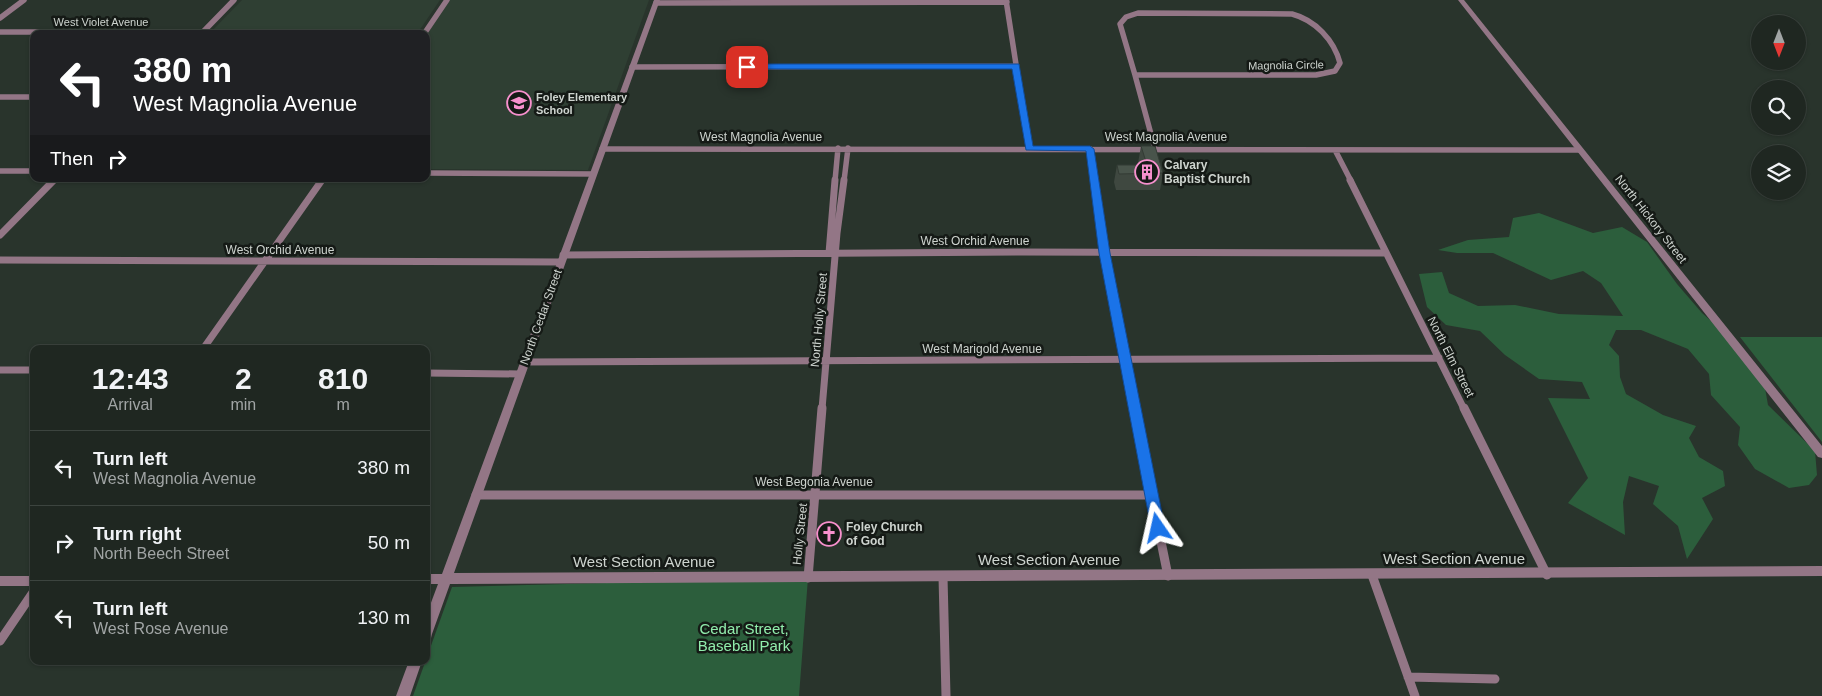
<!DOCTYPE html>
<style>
body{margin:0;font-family:Helvetica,sans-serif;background:#272f2a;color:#f1f3f6;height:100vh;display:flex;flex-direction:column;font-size:19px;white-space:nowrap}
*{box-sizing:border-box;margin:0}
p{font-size:16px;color:#a1a5a5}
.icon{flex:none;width:28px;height:28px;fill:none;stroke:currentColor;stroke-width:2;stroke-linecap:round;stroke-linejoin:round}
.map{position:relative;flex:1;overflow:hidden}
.side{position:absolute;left:30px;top:345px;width:400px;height:320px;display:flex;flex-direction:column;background:#1f2721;border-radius:10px;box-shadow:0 1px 4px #0004,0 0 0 1px #3c443f}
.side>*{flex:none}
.top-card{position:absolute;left:30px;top:30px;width:400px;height:152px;border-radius:10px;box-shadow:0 1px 4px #0004,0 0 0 1px #3c443f;background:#202124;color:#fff;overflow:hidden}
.needle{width:32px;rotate:180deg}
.buttons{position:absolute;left:1751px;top:15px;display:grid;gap:10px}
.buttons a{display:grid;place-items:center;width:55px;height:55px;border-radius:50%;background:#1f2721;box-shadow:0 1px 4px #0004,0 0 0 1px #3c443f;font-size:25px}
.pin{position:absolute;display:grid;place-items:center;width:42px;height:42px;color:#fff;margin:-21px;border-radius:10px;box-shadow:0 2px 8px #0006}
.me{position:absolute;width:55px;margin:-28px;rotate:349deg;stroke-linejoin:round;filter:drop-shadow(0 0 4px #0008)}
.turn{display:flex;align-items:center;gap:18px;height:105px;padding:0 20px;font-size:22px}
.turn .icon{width:65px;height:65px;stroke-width:2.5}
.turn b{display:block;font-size:35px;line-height:42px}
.then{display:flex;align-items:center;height:48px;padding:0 20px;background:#0003;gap:10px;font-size:19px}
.eta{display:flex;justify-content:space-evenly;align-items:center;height:85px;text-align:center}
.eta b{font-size:30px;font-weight:700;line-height:35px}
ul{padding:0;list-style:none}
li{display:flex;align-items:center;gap:15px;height:75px;padding:0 20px;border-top:1px solid #3c443f}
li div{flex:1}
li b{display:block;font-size:19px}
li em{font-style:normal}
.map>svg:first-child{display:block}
.built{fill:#2f3f33}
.green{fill:#2c5e3c}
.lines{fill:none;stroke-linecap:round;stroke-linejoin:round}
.minor-far2{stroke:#937686;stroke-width:5.5}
.minor-far1{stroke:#937686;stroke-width:7}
.minor{stroke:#937686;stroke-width:9}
.tertiary{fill:#937686;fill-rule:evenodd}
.wall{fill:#3f4840}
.building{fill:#49544b;stroke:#333b34}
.route{fill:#1a73e8;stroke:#114b97}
.labels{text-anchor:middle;stroke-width:5;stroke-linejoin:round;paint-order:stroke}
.far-street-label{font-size:11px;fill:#ced4cf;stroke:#151a16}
.far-poi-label{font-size:11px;font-weight:bold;fill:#ced4cf;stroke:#151a16;text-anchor:start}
.street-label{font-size:12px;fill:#ced4cf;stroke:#151a16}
.poi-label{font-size:12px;font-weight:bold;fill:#ced4cf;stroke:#151a16;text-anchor:start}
.near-street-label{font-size:15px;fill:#ced4cf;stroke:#151a16}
.near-park-label{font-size:15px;fill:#91edac;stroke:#151a16}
</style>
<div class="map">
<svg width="1822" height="696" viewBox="0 0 1822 696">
<rect width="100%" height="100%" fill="#29342c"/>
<path class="built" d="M242 0H440L417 34H209Z
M450 0H649L588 170 426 169V36Z"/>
<path class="green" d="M1539 213 1593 233 1622 227 1647 242 1677 284 1702 313 1743 349 1765 388 1768 405 1815 451 1817 475 1809 485 1789 488 1755 469 1738 445 1740 427 1711 395 1709 374 1688 349 1641 330H1616L1609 345 1619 356 1620 377 1626 394 1663 415 1696 426 1689 438 1699 457 1723 471 1725 486 1702 498 1713 519 1687 559 1678 526 1653 504 1659 486 1629 476 1623 502 1625 535 1568 503 1588 478 1548 398 1590 399 1582 382 1539 379 1505 355 1480 331 1446 325 1427 307 1419 274 1442 272 1449 293 1478 306 1515 305 1559 314 1623 316 1601 283 1583 271 1551 280 1493 253H1457L1438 250 1468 240 1509 237 1513 218Z
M1740 337H1822V442Z
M808 578 799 696H413L452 587Z"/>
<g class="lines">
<path class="minor-far2" d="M1006 0 1029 148
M656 3 1007 2
M1138 13 1292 14C1315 20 1334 40 1340 63L1335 71 1316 75H1135L1120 24 1126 17Z
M0 18 24 0
M0 32H203
M201 34 234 0
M424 34 447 0
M632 67 1016 66
M1135 75 1155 149
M0 97H34
M602 149 1580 150
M1090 149 1095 181
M1335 150 1351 181
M0 171H34
M426 173 593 174
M53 181 55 179
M321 181 323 179
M835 181 838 148
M844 181 848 148"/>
<path class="minor-far1" d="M1095 180 1114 306 1135 409
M1350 180 1464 409
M0 235 54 180
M829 253 835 180
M563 255 1019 252 1386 253
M0 260 561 262
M203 349 322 180
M525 362 1439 358
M0 370H34
M426 373 520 374
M822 409 837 233 844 180"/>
<path class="minor" d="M1134 408 1168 576
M1464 408 1547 575
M476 495H1151
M1372 575 1415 696
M943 577 946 696
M808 578 822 408
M0 641 34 591
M1408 677 1495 679"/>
<path class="tertiary" d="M654 0H660L454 573 1822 566V576L450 584 432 634 431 638 426 640V616L438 584H426V574H442Z
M1458 0H1464L1822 446V458L1818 457Z
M0 576H34V586H0Z
M409 661H422L410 696H396Z"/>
</g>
<path class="wall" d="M1141 146 1163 173 1160 190H1116L1114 182 1117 165H1139L1138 163Z"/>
<path class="building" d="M1141 146H1155L1163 173 1119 174 1117 165H1147Z"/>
<path class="route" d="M1019 64 1033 146H1090L1094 149 1110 253 1165 528 1163 531H1153L1151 528 1099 253 1086 151 1026 150 1012 69H747L743 67 747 64Z"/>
<defs>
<g id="school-ring" transform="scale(1.25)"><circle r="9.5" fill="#151a16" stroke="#f790cd" stroke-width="1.5"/><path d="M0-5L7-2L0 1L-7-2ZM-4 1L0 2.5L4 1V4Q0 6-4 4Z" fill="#f790cd"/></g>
<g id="building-ring" transform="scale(1.25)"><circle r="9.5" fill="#151a16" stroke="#f790cd" stroke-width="1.5"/><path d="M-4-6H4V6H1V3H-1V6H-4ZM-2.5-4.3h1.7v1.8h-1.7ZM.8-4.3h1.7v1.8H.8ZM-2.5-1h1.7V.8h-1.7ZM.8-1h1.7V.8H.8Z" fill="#f790cd"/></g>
<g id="church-ring" transform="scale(1.25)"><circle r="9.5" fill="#151a16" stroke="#f790cd" stroke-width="1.5"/><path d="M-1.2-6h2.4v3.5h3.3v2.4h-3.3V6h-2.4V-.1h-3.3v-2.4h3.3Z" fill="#f790cd"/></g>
</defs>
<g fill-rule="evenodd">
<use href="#school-ring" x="519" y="103"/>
<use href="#building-ring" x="1147" y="172"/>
<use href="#church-ring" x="829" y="534"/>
</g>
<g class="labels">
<g class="far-street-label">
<text x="101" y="26">West Violet Avenue</text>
<text transform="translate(1286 65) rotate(-1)" y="4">Magnolia Circle</text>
</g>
<g class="far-poi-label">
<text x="536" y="101">Foley Elementary<tspan x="536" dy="13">School</tspan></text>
</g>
<g class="street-label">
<text x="761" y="141">West Magnolia Avenue</text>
<text x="1166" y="141">West Magnolia Avenue</text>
<text transform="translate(1651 219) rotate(52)" y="4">North Hickory Street</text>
<text x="975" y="245">West Orchid Avenue</text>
<text x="280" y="254">West Orchid Avenue</text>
<text transform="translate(541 317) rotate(-70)" y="4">North Cedar Street</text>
<text transform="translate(819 320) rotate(-85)" y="4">North Holly Street</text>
<text x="982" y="353">West Marigold Avenue</text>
<text transform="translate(1451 357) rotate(63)" y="4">North Elm Street</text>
<text x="814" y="486">West Begonia Avenue</text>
<text transform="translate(800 534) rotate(-84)" y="4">Holly Street</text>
</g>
<g class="poi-label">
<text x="1164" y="169">Calvary<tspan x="1164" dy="14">Baptist Church</tspan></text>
<text x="846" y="531">Foley Church<tspan x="846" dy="14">of God</tspan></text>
</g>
<g class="near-street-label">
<text x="1454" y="564">West Section Avenue</text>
<text x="1049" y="565">West Section Avenue</text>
<text x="644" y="567">West Section Avenue</text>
</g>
<g class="near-park-label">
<text x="744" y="634">Cedar Street,<tspan x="744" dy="17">Baseball Park</tspan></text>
</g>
</g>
</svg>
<div class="buttons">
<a><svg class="needle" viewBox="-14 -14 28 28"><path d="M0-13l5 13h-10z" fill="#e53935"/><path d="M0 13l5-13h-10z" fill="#a1a5a5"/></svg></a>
<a><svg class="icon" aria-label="search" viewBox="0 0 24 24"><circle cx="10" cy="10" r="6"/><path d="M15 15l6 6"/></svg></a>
<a><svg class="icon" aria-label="layers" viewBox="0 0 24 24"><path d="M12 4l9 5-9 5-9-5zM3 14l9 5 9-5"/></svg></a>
</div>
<div class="pin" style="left:747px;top:67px;background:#d93025"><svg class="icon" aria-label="arrive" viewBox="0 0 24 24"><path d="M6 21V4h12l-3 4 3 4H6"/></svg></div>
<svg class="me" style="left:1158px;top:528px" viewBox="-20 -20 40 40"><path d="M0-17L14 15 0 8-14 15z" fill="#1a73e8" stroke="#fff" stroke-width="4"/></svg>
<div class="top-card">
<div class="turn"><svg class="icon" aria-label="left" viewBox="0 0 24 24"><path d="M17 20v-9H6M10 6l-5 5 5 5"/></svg><div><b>380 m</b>West Magnolia Avenue</div></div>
<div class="then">Then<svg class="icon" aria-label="right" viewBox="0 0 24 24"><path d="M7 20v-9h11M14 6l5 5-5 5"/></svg></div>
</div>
<section class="side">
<div class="eta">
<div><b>12:43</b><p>Arrival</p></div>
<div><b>2</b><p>min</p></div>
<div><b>810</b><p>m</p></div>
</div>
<ul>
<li><svg class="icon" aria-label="left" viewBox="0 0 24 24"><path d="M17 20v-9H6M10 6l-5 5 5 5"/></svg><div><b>Turn left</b><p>West Magnolia Avenue</p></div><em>380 m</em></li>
<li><svg class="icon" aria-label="right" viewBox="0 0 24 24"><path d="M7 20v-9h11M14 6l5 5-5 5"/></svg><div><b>Turn right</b><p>North Beech Street</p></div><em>50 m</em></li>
<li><svg class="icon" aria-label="left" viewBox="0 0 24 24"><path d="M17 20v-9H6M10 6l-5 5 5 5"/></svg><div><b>Turn left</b><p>West Rose Avenue</p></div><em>130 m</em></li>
</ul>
</section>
</div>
